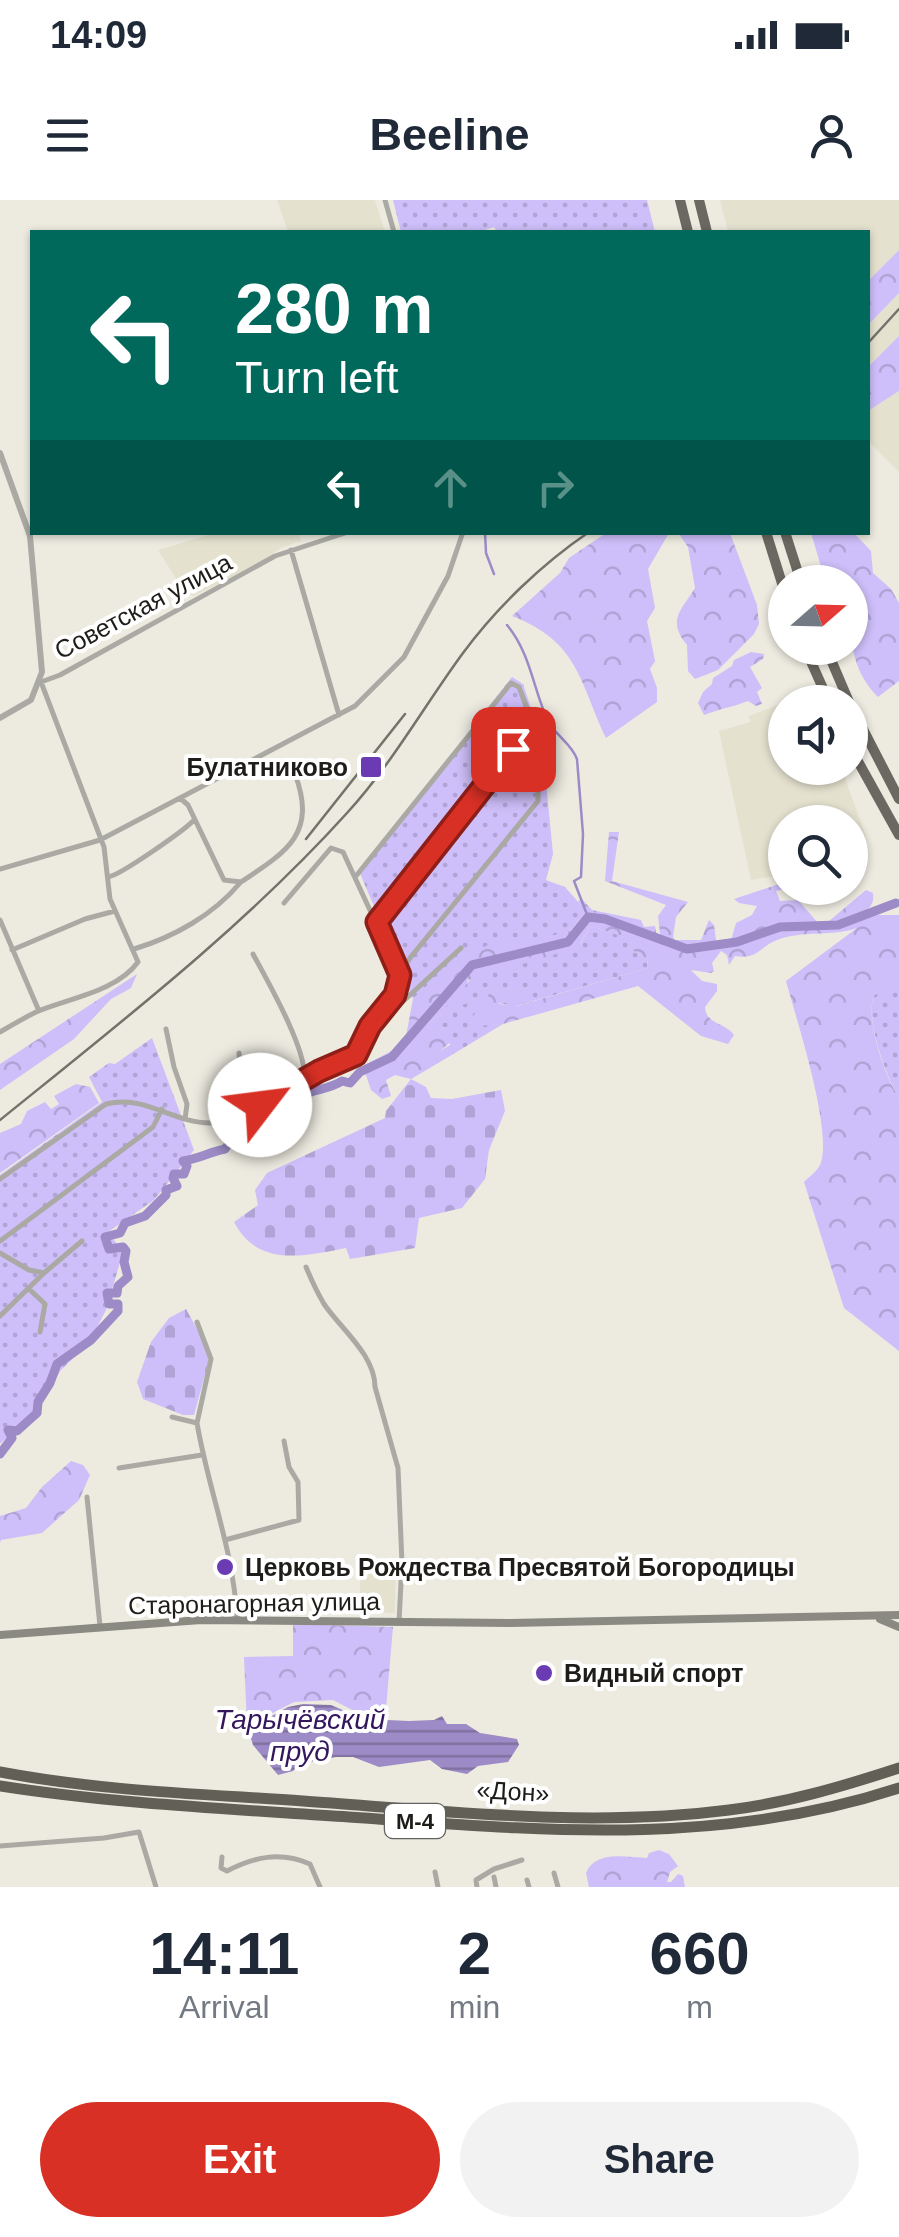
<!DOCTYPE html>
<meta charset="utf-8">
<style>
body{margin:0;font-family:Helvetica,sans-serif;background:#f2f2f3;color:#1f2937;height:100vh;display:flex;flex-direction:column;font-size:38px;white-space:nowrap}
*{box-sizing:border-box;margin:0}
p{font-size:32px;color:#747a83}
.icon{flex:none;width:55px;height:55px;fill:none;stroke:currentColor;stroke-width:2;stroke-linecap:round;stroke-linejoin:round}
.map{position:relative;height:1687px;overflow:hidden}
.details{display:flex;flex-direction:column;background:#fff;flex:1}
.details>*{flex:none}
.banner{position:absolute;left:30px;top:30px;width:840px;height:305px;border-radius:0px;box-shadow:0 2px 8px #0004;background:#00695c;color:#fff;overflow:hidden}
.needle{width:65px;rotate:70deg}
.controls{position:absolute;left:768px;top:365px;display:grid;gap:20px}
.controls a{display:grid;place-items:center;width:100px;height:100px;border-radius:50%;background:#fff;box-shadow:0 2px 8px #0004;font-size:50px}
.pin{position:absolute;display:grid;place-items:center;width:85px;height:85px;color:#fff;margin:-42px;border-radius:20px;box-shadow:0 5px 15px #0006}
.me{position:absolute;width:110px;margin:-55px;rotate:60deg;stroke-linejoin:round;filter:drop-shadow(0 0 8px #0008)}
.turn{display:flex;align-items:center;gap:35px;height:210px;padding:0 40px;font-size:45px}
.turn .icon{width:130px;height:130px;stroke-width:2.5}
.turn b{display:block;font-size:70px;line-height:85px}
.lanes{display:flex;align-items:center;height:95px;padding:0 40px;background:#0003;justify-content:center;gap:50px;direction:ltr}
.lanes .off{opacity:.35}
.eta{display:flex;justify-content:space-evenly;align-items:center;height:170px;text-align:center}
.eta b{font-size:60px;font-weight:700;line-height:70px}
.primary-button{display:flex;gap:20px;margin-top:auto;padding:20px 40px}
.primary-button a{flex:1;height:115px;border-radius:60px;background:#d93025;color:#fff;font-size:40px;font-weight:700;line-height:115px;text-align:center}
.primary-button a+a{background:#f2f2f3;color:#1f2937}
.status{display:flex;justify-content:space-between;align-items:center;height:70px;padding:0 50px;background:#fff;direction:ltr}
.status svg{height:28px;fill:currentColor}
header{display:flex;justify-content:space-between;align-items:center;height:130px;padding:0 40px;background:#fff;font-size:45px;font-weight:700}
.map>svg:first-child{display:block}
.built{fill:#e5e1cf}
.grass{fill:url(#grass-dots)}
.forest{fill:url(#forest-crowns)}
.cemetery{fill:url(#cemetery-stones)}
.water{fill:url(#water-rules)}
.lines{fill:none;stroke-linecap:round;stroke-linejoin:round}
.stream{stroke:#9c8bc6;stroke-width:2.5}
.river{stroke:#9c8bc6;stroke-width:9}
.minor{stroke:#aaa9a4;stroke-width:5}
.tertiary{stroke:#aaa9a4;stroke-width:6}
.secondary{stroke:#8a8982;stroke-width:8}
.trunk{stroke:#6a6860;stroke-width:10}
.motorway{stroke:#615f56;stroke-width:11}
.rail{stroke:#73726b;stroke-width:2.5}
.route-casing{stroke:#8d1f18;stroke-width:25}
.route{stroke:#d93025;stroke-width:18}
.poi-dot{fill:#6a3bb3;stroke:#fff;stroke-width:4}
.labels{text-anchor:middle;stroke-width:8;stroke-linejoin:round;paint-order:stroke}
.shield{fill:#fff;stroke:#62615e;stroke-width:2.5}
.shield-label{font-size:22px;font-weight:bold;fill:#1e1d19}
.street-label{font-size:25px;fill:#1e1d19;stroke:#fff}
.poi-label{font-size:25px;font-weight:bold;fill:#1e1d19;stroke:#fff;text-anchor:start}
.water-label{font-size:28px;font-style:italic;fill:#33165c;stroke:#fff}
</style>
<div class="status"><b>14:09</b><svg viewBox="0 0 49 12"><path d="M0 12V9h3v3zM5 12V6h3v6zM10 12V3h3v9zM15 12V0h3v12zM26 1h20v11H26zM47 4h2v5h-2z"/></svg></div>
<header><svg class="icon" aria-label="menu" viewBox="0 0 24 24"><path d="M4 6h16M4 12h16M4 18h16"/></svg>Beeline<svg class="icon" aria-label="person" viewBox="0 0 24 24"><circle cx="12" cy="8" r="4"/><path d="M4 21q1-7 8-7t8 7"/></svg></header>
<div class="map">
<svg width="899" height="1687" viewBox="0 0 899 1687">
<defs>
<pattern id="grass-dots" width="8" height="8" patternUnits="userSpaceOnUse" patternTransform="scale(2.5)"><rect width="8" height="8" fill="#cebef9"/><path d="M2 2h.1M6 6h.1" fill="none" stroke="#b0a3d5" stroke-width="1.8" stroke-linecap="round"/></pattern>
<pattern id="forest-crowns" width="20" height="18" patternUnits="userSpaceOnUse" patternTransform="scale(2.5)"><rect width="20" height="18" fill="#cebef9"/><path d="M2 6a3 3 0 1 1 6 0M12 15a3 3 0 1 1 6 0" fill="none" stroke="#b0a3d5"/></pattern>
<pattern id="cemetery-stones" width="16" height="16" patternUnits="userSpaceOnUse" patternTransform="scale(2.5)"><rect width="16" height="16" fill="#cebef9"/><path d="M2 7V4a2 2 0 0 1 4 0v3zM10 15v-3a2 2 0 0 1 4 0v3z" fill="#b0a3d5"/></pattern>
<pattern id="water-rules" width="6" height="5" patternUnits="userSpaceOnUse" patternTransform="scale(2.5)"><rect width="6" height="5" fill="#9c8bc6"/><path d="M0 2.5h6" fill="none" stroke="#7f71a0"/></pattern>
</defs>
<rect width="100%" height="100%" fill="#edebe0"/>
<path class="built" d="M277 0H375L385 32H288Z
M720 0H899V50L868 81V32H728Z
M899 93V136L868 167V125Z
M899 191V272L868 241V211Z
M215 333H298L301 341 281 348 252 368 193 396 178 382 158 350Z
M795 498 805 502H785V568H829L843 573 866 636 850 656V622H785V678L782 675 751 680 719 531 750 522 749 516Z
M396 1364 395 1413 360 1412V1366Z"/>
<path class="grass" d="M393 0H647L655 32H497L494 27 479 32H401Z
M512 477 523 484 542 541 553 654 546 680 565 687 586 711 570 731 448 766 413 799 359 671Z
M591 726 628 738 629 748 647 759 648 768 516 806 510 785 509 805 498 803 479 825 503 824 440 862V851L450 845 447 827 432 833 427 824 441 815 449 801 473 777 580 744Z
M895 785 899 786V897C885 876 865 817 874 795Z
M152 838 194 950 154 1000 108 1032 123 1052 106 1110 89 1143 61 1170 36 1210 0 1244V975L102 902 89 877 109 863 115 864Z"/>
<path class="forest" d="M899 50V93L868 125V81Z
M899 136V191L868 211V167Z
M606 333H669L648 369 655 408 647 421 655 461 650 469 657 488V502L606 538C579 481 579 442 512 416L560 373 569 358Z
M730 333 757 405 759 424 754 434 718 470 695 479 688 471 687 445C666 419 682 410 695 388L688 347 679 334Z
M811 333H854L871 351 873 373 891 389 899 403V481L878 497C854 473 850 445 850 412L856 406 850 382 842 372 825 380Z
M751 452 764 454 763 459 750 467 762 488 757 492 762 504 756 506 748 501C733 507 719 509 704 515L698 503 703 492 712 484 713 478 732 466 734 460Z
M609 632H619L612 681 688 702 676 717 673 737 675 740H701L709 720 714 725 716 740 730 744 736 723 752 715 757 706 739 703 734 699 785 682V688H789L776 691 780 701 798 700 818 723 829 721 866 690 873 693C875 708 865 711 854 717L855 721 876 715H899V786L874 795C865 817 884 876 899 897V1151L844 1108 804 982C809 977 817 971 820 965 834 934 796 818 786 781L857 728C832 737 802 730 777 740 759 747 758 760 735 756L729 765 727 755 721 751 712 763 714 771 711 773 691 770 702 781 717 784V791L705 807C706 825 725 822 734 835L728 844 701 836 638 786 503 824 478 826 471 819 492 790 497 793 499 804 508 805 510 784 519 790 517 806 648 768 647 759 629 748 627 738 591 726 577 748 468 780 464 789 473 792 469 803 458 806 449 802 441 815 427 824 432 832 448 827 452 829 453 840 440 851V862L411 879 395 875 386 880 391 896 382 899 371 890 363 866 397 848 406 836 413 799 448 765 490 744 537 739 570 731 586 711 578 702 581 698 592 710 641 720 644 727 655 726 657 736 660 734 658 716 666 705 605 681Z
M137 774 131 788 111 799 74 839 0 890V864Z
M76 884 90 887 99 903 0 973V933L21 924 27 911 45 902 51 909 59 904 54 896Z
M71 1261 83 1265 90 1275 79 1300 42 1333 1 1340 0 1343V1316L26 1308 42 1287Z
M293 1424 393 1427 386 1509 356 1512 333 1500 294 1502 247 1526 244 1457 293 1456Z
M659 1650 669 1654 678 1666 670 1672 667 1682H671L678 1674 683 1676 685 1687H589L586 1673C596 1650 625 1657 647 1658L649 1653Z"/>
<path class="cemetery" d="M411 879 426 887 431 898 452 899 501 890 505 911 489 950 485 979 462 1008 419 1018 415 1048 350 1059 346 1048C305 1056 258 1068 234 1022L258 1005 255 990 267 973 385 918 386 911Z
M186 1109 202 1138 209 1160 194 1215H183L143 1199 137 1182 151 1142 169 1118Z"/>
<path class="water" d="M303 1504 331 1505 364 1519 409 1521 434 1520 442 1516 447 1524H466L480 1533 517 1539 519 1545 508 1562 478 1566 467 1574 442 1569 430 1560 379 1567 353 1557H336L299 1564 293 1571 278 1575 253 1545 248 1529 288 1507Z"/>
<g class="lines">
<path class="stream" d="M485 332 486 353 494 374
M507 425C531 454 533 489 548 521 556 536 571 543 577 559L583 634 581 677 574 681 588 717"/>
<path class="river" d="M0 1254 12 1238 8 1230 17 1231 37 1213 38 1202 50 1183 57 1164 91 1140 118 1111V1104H109L107 1093H117L118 1086 128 1077 124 1062 126 1051 123 1047 109 1049 105 1037 120 1033 125 1023 145 1016 166 995V990L177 986 173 978 174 974H184L187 966 183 961C198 959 210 952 225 949L232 939 246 932 250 926 267 922 269 912 276 916 279 910 290 908C301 887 324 893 342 881L350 883 360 872 392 857 472 765 568 742 588 717 605 719 687 749 737 742 780 727 838 725 896 703"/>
<path class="minor" d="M385 0 394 32
M291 350 339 515
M180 598 188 605 224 680 241 682C288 651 317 633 295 574
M0 669 100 640 355 506 404 457 448 376 463 332
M108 677C119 676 182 632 193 621
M284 703 331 648 343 652 400 775
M0 720 39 811
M377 722 533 526
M134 749C174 737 213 715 240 683
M12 750 85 719 115 711
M253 754C267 780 309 853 304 880
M390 803 398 806 461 748
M166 829 174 867 187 904 185 919
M0 832C12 825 24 818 36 812 69 798 116 792 138 762L110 699 104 647 41 482 60 475 275 356 348 332
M239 853 244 895 250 911
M0 979 106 904C144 894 173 923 210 923 250 924 287 886 321 870 333 865 346 863 356 855L370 826 395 795 400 775 410 758 538 601 539 540 519 487 511 483 356 676
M0 1041 153 927 162 909
M0 1053 29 1070 44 1073
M306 1067C311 1079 317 1092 324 1104 341 1129 375 1155 375 1187L398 1268 402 1363 399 1422
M28 1088 45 1104 40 1132
M0 1116 44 1073 82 1041
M197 1122 211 1159 197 1223
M172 1217 197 1223C208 1289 234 1351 237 1419
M119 1268 202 1255
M87 1297 100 1426
M225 1340 299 1320 298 1282 289 1267 284 1241
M0 1646 104 1638 139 1632 156 1687
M222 1657 221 1668 227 1671C254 1657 280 1651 310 1664L320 1687
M435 1672 438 1687
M554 1673 558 1687
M494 1677 496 1687
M527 1680 529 1687
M477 1687 476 1680 494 1669 522 1660"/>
<path class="tertiary" d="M0 253 30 336 42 472 31 500 0 518"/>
<path class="secondary" d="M880 1419 899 1427
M0 1435 201 1420 510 1423 899 1415"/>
<path class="trunk" d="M680 0 688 32
M699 0 707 32
M766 332 785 393
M785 332 801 382
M805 448 829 502
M826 448 849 502
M850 504 899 599
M850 547 899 635"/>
<path class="motorway" d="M0 1572C100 1591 202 1594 303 1601 444 1611 589 1628 729 1610 787 1603 844 1586 899 1568
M0 1586C115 1604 232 1609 349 1617 537 1630 716 1648 899 1588"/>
<path class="rail" d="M868 143 899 109
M306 639 405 514
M0 920C120 823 244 727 347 613 392 564 424 506 463 453 497 407 542 364 589 332"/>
</g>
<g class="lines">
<g class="route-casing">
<path id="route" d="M260 905 319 871 356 855 370 826 395 795 400 775 377 722 513 549"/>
</g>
<use href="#route" class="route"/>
</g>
<g class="poi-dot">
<rect x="359" y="555" width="24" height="24" rx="5"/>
<circle cx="225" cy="1367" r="10"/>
<circle cx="544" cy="1473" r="10"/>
</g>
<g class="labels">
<rect class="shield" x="385" y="1604" width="60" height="34" rx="8"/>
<g class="shield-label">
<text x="415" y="1629">М-4</text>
</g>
<g class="street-label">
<text transform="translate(143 406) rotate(-28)" y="9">Советская улица</text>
<text transform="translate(254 1403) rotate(-1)" y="9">Старонагорная улица</text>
<text transform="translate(513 1591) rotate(3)" y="9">«Дон»</text>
</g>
<g class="poi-label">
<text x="348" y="576" text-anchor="end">Булатниково</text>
<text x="245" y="1376">Церковь Рождества Пресвятой Богородицы</text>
<text x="564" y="1482">Видный спорт</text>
</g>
<g class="water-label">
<text x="300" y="1529">Тарычёвский<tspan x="300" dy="32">пруд</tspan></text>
</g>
</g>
</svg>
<div class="controls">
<a><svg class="needle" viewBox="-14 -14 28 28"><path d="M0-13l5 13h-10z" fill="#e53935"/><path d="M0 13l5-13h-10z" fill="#747a83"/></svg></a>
<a><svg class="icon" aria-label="sound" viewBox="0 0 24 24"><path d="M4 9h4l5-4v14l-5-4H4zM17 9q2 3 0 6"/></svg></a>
<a><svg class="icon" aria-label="search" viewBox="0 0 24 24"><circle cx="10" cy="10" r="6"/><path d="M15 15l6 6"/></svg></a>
</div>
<div class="pin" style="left:513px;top:549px;background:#d93025"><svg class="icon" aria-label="arrive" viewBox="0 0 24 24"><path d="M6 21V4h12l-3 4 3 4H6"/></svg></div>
<svg class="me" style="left:260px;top:905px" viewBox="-20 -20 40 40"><circle r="19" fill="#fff"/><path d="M0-13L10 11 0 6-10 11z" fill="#d93025"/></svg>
<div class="banner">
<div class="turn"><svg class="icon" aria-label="left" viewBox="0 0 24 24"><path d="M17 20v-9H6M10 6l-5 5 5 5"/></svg><div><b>280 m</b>Turn left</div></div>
<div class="lanes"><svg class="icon" aria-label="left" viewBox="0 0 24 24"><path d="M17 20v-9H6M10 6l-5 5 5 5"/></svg><svg class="icon off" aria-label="ahead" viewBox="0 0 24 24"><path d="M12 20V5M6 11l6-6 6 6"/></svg><svg class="icon off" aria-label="right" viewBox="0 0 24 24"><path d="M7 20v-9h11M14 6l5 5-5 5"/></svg></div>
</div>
</div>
<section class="details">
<div class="eta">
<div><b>14:11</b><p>Arrival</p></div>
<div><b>2</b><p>min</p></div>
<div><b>660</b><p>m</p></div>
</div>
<div class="primary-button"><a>Exit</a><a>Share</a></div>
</section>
